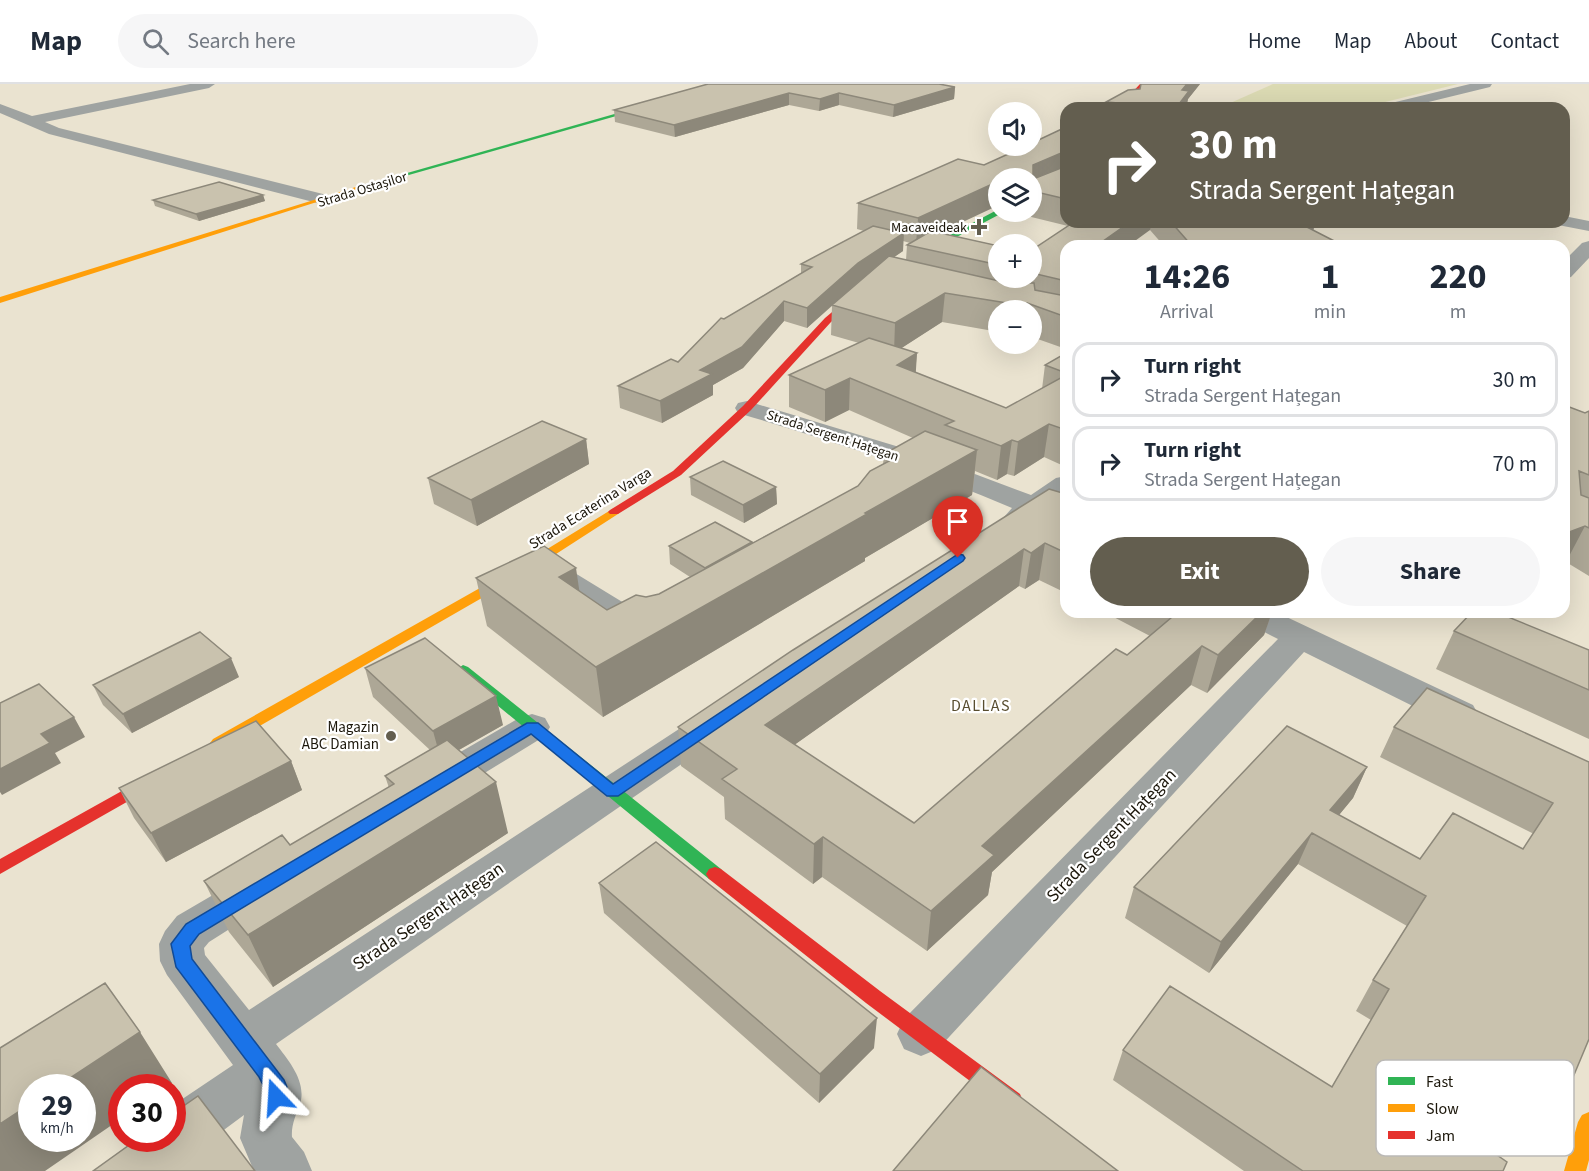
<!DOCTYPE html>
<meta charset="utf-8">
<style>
body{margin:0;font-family:"Source Sans 3",sans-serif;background:#f6f6f7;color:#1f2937;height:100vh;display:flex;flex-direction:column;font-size:22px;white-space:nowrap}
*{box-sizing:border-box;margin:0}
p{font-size:20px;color:#747a83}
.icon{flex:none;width:33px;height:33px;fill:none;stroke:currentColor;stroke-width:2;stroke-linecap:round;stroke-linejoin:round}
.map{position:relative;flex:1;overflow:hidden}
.details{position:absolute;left:1060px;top:156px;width:510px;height:378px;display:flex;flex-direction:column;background:#fff;border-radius:18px;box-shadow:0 6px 24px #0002}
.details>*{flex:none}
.top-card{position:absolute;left:1060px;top:18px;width:510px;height:126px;border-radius:18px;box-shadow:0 6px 24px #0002;background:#635e4f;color:#fff;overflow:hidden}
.fabs{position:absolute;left:988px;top:18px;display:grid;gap:12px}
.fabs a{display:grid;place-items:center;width:54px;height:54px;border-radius:50%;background:#fff;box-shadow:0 6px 24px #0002;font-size:30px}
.speed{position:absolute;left:18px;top:990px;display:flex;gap:12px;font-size:30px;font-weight:700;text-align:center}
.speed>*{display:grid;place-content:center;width:78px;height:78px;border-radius:50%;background:#fff;box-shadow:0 6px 24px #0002;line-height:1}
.speed small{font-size:15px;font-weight:400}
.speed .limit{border:9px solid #d22;background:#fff;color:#111}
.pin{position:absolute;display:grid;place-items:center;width:51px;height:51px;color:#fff;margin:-62px -26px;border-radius:50% 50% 50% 0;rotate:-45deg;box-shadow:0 0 6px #0007}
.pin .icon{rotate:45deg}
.me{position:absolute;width:66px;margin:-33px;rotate:340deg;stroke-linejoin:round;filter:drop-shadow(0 0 4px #0008)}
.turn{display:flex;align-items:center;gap:21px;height:126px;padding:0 30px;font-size:27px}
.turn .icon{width:78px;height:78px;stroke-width:2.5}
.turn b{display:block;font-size:42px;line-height:51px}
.eta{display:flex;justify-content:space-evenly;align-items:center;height:102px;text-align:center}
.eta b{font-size:36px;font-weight:700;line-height:42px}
.action{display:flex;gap:12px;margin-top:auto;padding:12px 30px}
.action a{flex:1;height:69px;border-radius:36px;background:#635e4f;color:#fff;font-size:24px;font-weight:700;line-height:69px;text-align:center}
.action a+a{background:#f6f6f7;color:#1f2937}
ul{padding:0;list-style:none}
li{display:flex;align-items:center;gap:18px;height:75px;margin:0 12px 9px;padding:0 18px;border:3px solid #e0e1e3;border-radius:18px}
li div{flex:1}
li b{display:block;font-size:22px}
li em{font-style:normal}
header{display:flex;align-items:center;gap:36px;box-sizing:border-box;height:84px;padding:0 30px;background:#fff;border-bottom:2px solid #e0e1e3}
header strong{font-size:28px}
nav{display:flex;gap:33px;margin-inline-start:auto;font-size:21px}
.search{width:420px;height:54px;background:#f6f6f7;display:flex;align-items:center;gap:15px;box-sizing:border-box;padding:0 21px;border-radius:33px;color:#747a83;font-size:22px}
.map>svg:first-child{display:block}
.green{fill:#dbdab3}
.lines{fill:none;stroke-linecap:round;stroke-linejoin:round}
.street{fill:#9fa3a1;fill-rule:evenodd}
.fast{fill:#30b455;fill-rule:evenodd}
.slow{fill:#ff9f0a;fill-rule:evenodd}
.jam{fill:#e5322d;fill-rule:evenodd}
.wall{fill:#ada796;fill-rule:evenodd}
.shaded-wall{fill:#8d887a}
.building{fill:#c9c2ae;stroke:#8d887a;stroke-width:1.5}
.route{fill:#1a73e8;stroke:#114b97;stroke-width:1.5}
.poi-dot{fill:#635e4f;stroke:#fff;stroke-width:2}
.labels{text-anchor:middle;stroke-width:4.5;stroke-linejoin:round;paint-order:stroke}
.far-street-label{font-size:14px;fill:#1b160a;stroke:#fff}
.far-poi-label{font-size:14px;fill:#1b160a;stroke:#fff;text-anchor:end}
.street-label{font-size:15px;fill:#1b160a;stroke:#fff}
.poi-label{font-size:15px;fill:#1b160a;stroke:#fff;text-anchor:end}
.neighbourhood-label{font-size:16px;letter-spacing:1.5px;fill:#584d2f;stroke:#fff}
.near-street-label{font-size:18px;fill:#1b160a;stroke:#fff}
.key{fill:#fff;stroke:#bbb9b6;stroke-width:1.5}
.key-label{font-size:16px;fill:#1b160a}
</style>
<header>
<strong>Map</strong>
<div class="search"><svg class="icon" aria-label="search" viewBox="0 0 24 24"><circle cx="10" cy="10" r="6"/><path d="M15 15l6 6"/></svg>Search here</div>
<nav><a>Home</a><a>Map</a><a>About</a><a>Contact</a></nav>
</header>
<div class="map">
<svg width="1589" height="1087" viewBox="0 0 1589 1087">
<rect width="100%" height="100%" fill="#eae3d0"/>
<path class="green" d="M1273 0H1458L1361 24H1219Z"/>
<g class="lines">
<path class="street" d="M190 0H215L209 4 45 38 59 44 331 112 333 116 331 120 325 121 49 50 0 29V20L32 32Z
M1470 0H1492L1490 3 1404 24H1381L1383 21Z
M1564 132 1589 137V147L1558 141 1556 138H1564Z
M1589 157V174L1571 193 1564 195V177L1582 159Z
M747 317 919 369 1031 411 1056 394 1066 392V412L1053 421 1066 427V447L1035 434 1018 442 1008 439 1004 433 1012 424C923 386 831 357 738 329L735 324 738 319Z
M541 473 552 475 660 541 665 548 660 555 648 558 636 555 530 489 526 482 530 475Z
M1234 528H1276L1473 621 1478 630 1473 639 1460 642 1447 639 1304 568 938 965 921 972 904 965 897 950 904 935 1278 555 1239 535Z
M715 627 728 630 733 639 728 648 276 960C289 977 307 998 300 1020 296 1031 291 1041 292 1053L304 1068 312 1087H254L240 1054 244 1031 190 1071 172 1078 154 1071 147 1054H172V1022L233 981 167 891 160 877 159 860 165 847 177 832 242 794 257 789 272 794 278 806 272 818 209 858 204 864 205 871 249 926 702 630Z
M532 630 545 634 550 643 545 652 447 712 433 716 419 712 414 702 419 692 519 634Z"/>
<path class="fast" d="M720 0H729L363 104 358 103Z
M997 126 1004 128 917 174 910 172Z
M463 581 468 583 721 785 724 790 721 795 715 797 709 795 458 589 456 586Z"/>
<path class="slow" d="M359 102 364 103 0 219V213Z
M614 424 620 428 618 430 539 481 223 663H213L210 659 213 655 531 475Z
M1589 1028V1076L1586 1087H1564L1578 1038 1582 1031Z"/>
<path class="jam" d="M1140 0H1146L1133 14 1131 24H1125L1127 14Z
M863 202 870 204 831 238 751 326 681 391 618 430H610L608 428 610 426 673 387 743 322 825 234Z
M163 684 169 686 171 690 169 694 0 790V775Z
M715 783 721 785 880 907 1020 1010 1023 1017 1020 1024 1013 1027 1006 1024 866 919 709 795 706 790 709 785Z"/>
</g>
<path class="wall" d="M708 0 955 3 954 15 893 33 839 21 819 27 789 21 675 53 615 38 614 26Z
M1200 0 1188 15 1186 24H1105L1106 18Z
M1066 43V138H1310L1315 140 1313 146 1344 162H1164L1150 146 1066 162V265L1032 253V226H999V248L942 238 901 264 917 269 915 289 1006 324 1042 305 1045 281 1066 269V383L1044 373 1014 392 1007 390 997 396 975 387 972 411 865 474V477L603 633 487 542 476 494 580 507 607 526 646 513 659 510 690 493 670 480 669 462 752 458V459L858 402 883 380 884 370 913 354 849 326 825 338 789 323V291L859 259 831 251 832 222 807 244 784 237 743 284 713 301V311L662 339 620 324 618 302 678 278 724 235 801 189V180L864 147 857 145 858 119 984 81ZM999 94H1032V128H1011L1068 142 1032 166V194H999V162L940 149ZM903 157 910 159 907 161 906 176 894 173 903 167Z
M263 111 265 117 199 137 155 122 153 116Z
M1564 321 1585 329 1589 327V492L1566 478 1564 479Z
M586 355 589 380 477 442 434 420 428 394Z
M690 393 776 403 777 420 744 439 691 411Z
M1066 410V509L1039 496 1025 505 1019 502 794 661 914 739 1127 571 1150 552 1104 528H1272L1264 551 1207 609 1191 601 992 788 988 811 927 867 822 793 813 800 725 735 724 713 681 682 678 643Z
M1454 547 1589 566V655L1436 585Z
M365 584 503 641 459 666 508 749 273 903 229 848 204 797 290 761 389 704 385 692 430 666 373 613Z
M239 593 132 649 103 621 93 601Z
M1394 643 1589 678 1566 1010 1542 1040 1517 1025 1497 1071 1503 1087H1244L1113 996 1123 966 1332 1003 1371 936 1356 927 1373 896 1407 842 1298 780 1209 889 1125 834 1134 803 1367 683 1353 714 1339 731 1420 775 1523 765 1534 750 1380 673Z
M291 677 302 706 166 778 134 734 119 704Z
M599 799 874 964 819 1019 604 829Z"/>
<path class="shaded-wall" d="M1187 0H1200L1188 15 1186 24H1176L1182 6Z
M955 3 954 15 893 33 894 21Z
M789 9V21L675 53 674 41Z
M839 9V21L819 27 820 15Z
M1066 67V80L1065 90 1032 104 1033 81Z
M999 97V121L916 160 918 134Z
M263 111 265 117 199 137 196 130Z
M1130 138H1152L1150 146 1128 162H1096Z
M1315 140 1309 162 1305 142Z
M904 149 903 167 858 198 807 244V224L858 179Z
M945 209 942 238 894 269 895 239Z
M784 217V237L743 284 713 301V311L662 339 660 317Z
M917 269 915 301 895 313 897 281Z
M850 294 849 326 825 338V306Z
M1049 340 1044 373 1014 392 1018 358Z
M586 355 589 380 477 442 471 416Z
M1012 356 1007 390 997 396 1001 362Z
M977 366 972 411 865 474V477L603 633 596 583 865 429Z
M776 403 777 420 744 439 743 421Z
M1585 442 1566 478 1564 479V450Z
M1045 459 1039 496 1025 505 1031 469Z
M1024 465 1019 502 766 681 765 641Z
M576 484 583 532 559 493Z
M1262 528H1272L1264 551 1207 609 1218 571Z
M1202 562 1191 601 992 788 988 811 927 867 931 827 982 762Z
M231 574 239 593 132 649 123 630Z
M496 612 503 641 441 676 433 647Z
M74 633 85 653 55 669 61 679 2 711 0 708V685L41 650Z
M291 677 302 706 166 778 151 749Z
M1367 683 1353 714 1320 754 1330 726Z
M496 698 508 749 273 903 248 851Z
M1312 749 1298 780 1209 889 1221 858Z
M823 753 822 793 813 800 814 760Z
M877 934 874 964 819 1019 820 990Z
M140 948 172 999 165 1004H122V1034L45 1087H0V1040L32 1019V1054H82V1004H55Z"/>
<path class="building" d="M708 0H939L955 3 894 21 839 9 820 15 789 9 674 41 614 26Z
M1141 0H1187L1182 6 1189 7 1176 24H1109L1119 19 1106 18 1128 6 1140 5Z
M1066 43V67L1033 81V92L1036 94 1066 82V115L1032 107V94H999V97L918 134 858 119 958 75 984 81 1026 62H1032V59Z
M219 98 263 111 196 130 153 116Z
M1074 138H1130L1096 162H1066V197L1032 189V166Z
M1171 138H1310L1315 140 1305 142 1344 162H1192Z
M873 142 904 149 858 179 807 224 784 217 742 263 700 286 712 290 660 317 618 302 671 275 678 278 721 234 724 235 812 183 801 180Z
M931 147 999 162V181L907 161Z
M889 172 1008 199H1034L1035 206 1066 212V233L1027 219 1025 222 945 209 895 239 832 221Z
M869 254 917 269 897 281 1006 324 1066 291V346L1049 340 1018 358 1012 356 1001 362 945 341 954 337 850 294 825 306 789 291Z
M1066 269V289L1045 281Z
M1564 321 1585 329 1589 327V391L1579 387 1581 411 1589 414V444L1585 442 1564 450Z
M542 337 586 355 471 416 428 394Z
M925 347 977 366 865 429 867 430 596 583 476 494 544 462 576 484 559 493 607 526 636 511 646 513 659 510 858 402 870 387 893 375 884 370Z
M723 377 776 403 743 421 690 393Z
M1049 405 1066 410V469L1045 459 1031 469 1024 465 765 641 914 739 1116 565 1127 571 1178 528H1262L1218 571 1202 562 982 762 994 771 931 827 823 753 814 760 722 695 737 685 678 643 793 566Z
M715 438 752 458 705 484 669 462Z
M1472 528H1496L1589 566V606L1454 547Z
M200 548 231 574 123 630 93 601Z
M425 554 496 612 433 647 365 584Z
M39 600 74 633 41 650 50 659 0 685V619Z
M1427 604 1589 678V955L1566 1010 1532 990 1497 1071 1507 1078 1503 1087H1303L1123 966 1170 902 1332 1003 1389 905 1373 896 1426 812 1312 749 1221 858 1134 803 1287 642 1367 683 1330 726 1420 775 1453 729 1523 765 1553 719 1394 643Z
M256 637 291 677 151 749 119 704Z
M447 656 496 698 248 851 204 797 282 751 290 761 394 700 385 692Z
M656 758 877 934 820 990 599 799Z
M105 899 140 948 55 1004H32V1019L0 1040V964Z
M981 983 1118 1087H893Z
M198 1012 255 1087H93L139 1054H172V1030Z"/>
<path class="route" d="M958 470 963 471 965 474 963 477 618 712H607L531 650 199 850 190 862 192 875 284 996 287 1003 284 1020 276 1023 269 1020C264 1009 266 1004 259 993L176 883 171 860 186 840 527 639H538L613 700Z"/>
<g class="poi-dot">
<path d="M976 134h6v6h6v6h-6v6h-6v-6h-6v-6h6z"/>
<circle cx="391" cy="652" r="6"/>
</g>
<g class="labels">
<g class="far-street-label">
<text transform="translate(362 105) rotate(-17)" y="5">Strada Ostașilor</text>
<text transform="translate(833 351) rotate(18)" y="5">Strada Sergent Hațegan</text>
</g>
<g class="far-poi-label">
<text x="967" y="148">Macaveideak</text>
</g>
<g class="street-label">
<text transform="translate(590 424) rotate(-32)" y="5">Strada Ecaterina Varga</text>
</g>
<g class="poi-label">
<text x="379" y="648">Magazin<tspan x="379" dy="17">ABC Damian</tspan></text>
</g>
<g class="neighbourhood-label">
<text x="981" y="627">DALLAS</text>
</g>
<g class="near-street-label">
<text transform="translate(1111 751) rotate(-46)" y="6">Strada Sergent Hațegan</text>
<text transform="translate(428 832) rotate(-34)" y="6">Strada Sergent Hațegan</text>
</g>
</g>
<rect x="1376" y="976" width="198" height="96" rx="9" class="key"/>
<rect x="1388" y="993" width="27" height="8" fill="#30b455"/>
<rect x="1388" y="1020" width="27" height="8" fill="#ff9f0a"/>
<rect x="1388" y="1047" width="27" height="8" fill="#e5322d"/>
<g class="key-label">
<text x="1426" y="1003">Fast</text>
<text x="1426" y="1030">Slow</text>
<text x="1426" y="1057">Jam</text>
</g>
</svg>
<div class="fabs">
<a><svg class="icon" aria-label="sound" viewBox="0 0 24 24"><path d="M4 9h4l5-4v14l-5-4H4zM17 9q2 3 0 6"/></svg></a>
<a><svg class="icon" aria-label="layers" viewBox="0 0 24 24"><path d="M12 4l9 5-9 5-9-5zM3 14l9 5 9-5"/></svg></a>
<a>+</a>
<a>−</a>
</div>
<div class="speed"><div>29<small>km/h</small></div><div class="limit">30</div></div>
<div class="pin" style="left:958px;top:474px;background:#d93025"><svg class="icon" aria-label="arrive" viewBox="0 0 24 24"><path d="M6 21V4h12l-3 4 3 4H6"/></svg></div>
<svg class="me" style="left:276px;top:1013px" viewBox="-20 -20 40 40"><path d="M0-17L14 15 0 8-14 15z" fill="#1a73e8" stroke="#fff" stroke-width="4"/></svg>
<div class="top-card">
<div class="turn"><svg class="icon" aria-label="right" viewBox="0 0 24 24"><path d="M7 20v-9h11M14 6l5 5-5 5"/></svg><div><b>30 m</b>Strada Sergent Hațegan</div></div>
</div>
<section class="details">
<div class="eta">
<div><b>14:26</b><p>Arrival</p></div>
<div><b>1</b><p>min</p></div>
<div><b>220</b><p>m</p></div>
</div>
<ul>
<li><svg class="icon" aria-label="right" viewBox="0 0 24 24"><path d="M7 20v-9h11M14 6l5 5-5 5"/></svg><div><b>Turn right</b><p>Strada Sergent Hațegan</p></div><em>30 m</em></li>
<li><svg class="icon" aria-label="right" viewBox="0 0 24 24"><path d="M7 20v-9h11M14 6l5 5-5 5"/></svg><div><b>Turn right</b><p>Strada Sergent Hațegan</p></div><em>70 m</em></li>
</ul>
<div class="action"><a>Exit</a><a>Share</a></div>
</section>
</div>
